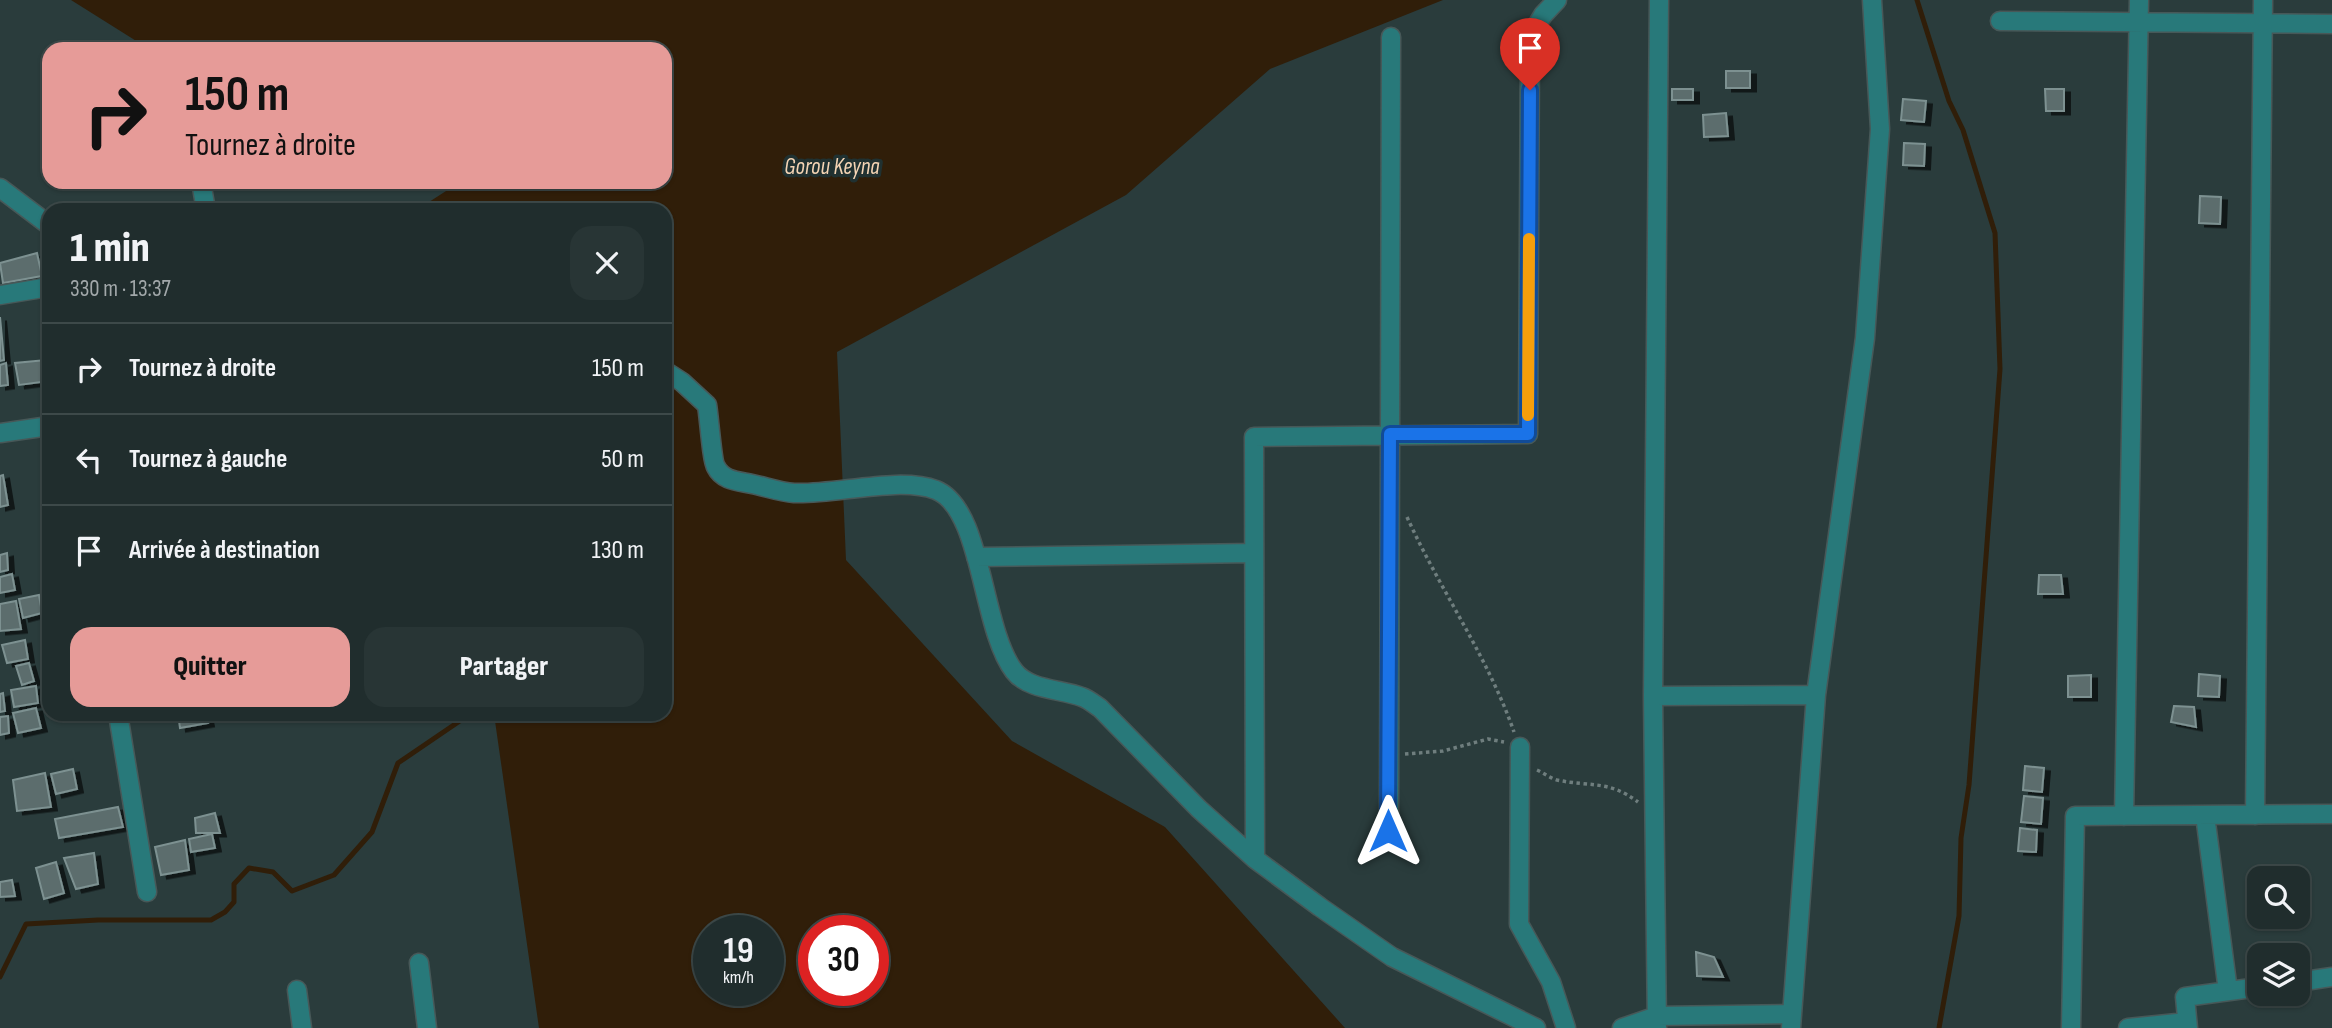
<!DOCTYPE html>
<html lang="fr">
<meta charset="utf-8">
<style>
body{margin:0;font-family:"Sofia Sans Condensed",sans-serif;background:#283535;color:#f1f3f6;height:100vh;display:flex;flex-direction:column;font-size:26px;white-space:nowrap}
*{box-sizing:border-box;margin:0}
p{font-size:23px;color:#a2a8aa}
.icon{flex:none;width:38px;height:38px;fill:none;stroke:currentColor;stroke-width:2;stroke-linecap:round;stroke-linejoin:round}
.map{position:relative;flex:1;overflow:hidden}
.sheet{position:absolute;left:42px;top:203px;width:630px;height:518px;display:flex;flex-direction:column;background:#202d2d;border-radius:21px;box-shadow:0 2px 5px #0004,0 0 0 2px #3d4949}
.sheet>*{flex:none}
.guide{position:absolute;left:42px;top:42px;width:630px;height:147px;border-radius:21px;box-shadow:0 2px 5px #0004,0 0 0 2px #3d4949;background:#e69b98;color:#111;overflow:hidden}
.fabs{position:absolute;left:2247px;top:866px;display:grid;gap:14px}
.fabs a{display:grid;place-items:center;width:63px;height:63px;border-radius:14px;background:#202d2d;box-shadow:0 2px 5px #0004,0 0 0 2px #3d4949;font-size:35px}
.speed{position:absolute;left:693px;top:915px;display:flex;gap:14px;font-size:35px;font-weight:700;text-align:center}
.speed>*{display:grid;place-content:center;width:91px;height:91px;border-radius:50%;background:#202d2d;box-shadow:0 2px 5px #0004,0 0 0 2px #3d4949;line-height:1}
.speed small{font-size:18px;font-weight:400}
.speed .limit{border:10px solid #d22;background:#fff;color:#111}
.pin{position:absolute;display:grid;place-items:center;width:60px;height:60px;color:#fff;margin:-72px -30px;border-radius:50% 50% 50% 0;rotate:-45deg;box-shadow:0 0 7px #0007}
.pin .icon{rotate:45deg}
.me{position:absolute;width:77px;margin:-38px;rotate:0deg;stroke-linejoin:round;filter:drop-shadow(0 0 5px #0008)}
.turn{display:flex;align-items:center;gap:24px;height:147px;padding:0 28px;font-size:32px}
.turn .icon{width:91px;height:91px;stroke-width:2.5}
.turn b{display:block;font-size:49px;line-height:60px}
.round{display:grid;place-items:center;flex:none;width:74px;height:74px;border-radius:21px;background:#283535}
.summary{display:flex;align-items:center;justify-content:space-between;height:119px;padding:0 28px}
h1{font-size:42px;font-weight:800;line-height:52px}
.cta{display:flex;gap:14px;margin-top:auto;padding:14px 28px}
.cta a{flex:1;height:80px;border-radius:21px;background:#e69b98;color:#111;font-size:28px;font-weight:800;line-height:80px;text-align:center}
.cta a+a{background:#283535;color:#f1f3f6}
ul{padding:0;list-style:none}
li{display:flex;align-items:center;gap:21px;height:91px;padding:0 28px;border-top:2px solid #3d4949}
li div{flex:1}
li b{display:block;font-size:26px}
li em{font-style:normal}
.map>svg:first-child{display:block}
.water{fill:#301e09;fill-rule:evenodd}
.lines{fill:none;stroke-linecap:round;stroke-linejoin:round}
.stream{stroke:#301e09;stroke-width:5}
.building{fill:#5b6d6d;stroke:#7d9191;stroke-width:2;filter:url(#shadow)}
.minor-casing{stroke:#475858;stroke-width:21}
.path{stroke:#6f7e7e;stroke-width:3.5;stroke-dasharray:3.5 3.5;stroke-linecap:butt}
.minor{stroke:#28797a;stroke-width:18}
.route-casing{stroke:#114b97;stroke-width:18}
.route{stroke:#1a73e8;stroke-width:12}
.slow{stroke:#f59e0b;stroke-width:12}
.labels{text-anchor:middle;stroke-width:7;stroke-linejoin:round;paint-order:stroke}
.water-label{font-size:23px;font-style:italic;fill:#f4d4b4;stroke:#203131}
</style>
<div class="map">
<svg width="2332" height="1028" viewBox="0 0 2332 1028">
<defs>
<filter id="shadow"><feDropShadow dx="6" dy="3.5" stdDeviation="0" flood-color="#0009"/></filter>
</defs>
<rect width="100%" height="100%" fill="#2a3c3c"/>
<path class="water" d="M71 0H1443L1270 69 1126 195 837 352 846 560 1012 741 1165 827 1345 1028H539L494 714H665V210H429V202L460 182H665V49H149ZM709 931H768V990H709ZM814 931H873V990H814Z"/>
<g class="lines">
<path class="stream" d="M1917 0 1949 101 1963 130 1995 233 2000 369 1969 785 1961 838 1959 916 1939 1028
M0 977 26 924 98 920H211L225 912 234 902V884L249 868 273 872 292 891 334 875 372 832 398 763 470 714"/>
</g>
<path class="building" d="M1726 71H1750V88H1726Z
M1672 89H1693V100H1672Z
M2045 89H2064V111H2046Z
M1903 99 1926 101 1924 122 1901 120Z
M1726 113 1728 136 1704 137 1703 115Z
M1904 143 1925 144 1924 166 1903 165Z
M2200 196 2221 197 2220 224 2199 223Z
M37 253 42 276 3 283 0 263Z
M0 317 4 360 0 361Z
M49 323V353L44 325Z
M46 360 49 381 19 385 15 363Z
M6 363 8 385 0 386V365Z
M3 475 8 505 0 507V476Z
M7 553 8 570 0 572V555Z
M12 574 15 590 0 593V577Z
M2039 575H2061L2063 594H2038Z
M39 595 42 613 23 618 19 599Z
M16 601 21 629 0 631V604Z
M25 640 28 659 7 663 2 645Z
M29 663 34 681 22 685 16 666Z
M2199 674 2220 676 2219 697 2198 696Z
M2091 675V697H2068V676Z
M36 686 38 703 14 707 11 690Z
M3 693 5 711 0 712V694Z
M2174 706 2194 707 2196 727 2171 722Z
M36 708 41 728 18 733 13 713Z
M178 714H206L208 723 180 728Z
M8 716 9 733 0 735V717Z
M2025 766 2044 768 2042 792 2023 790Z
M73 769 77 789 56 794 51 774Z
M45 773 51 807 17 811 13 780Z
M2024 796 2043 798 2041 824 2021 822Z
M118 807 123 827 59 838 55 819Z
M215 813 220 833H196L195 818Z
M2020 828 2037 830 2036 852 2018 851Z
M212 834 215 848 191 852 189 839Z
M185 840 189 870 161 875 155 847Z
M94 853 98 884 76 889 64 858Z
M56 862 64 893 44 899 36 868Z
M12 880 15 896 0 897V882Z
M1696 952 1714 957 1723 977 1697 976Z"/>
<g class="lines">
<g class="minor-casing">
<path id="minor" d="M2000 21 2332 24
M201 182 206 210
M0 188 49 225
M0 295 49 287
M665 371 682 382 707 405C709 416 712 461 716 467 723 481 738 481 752 484 766 487 780 492 794 493 835 495 899 476 936 490 983 509 981 628 1014 671 1028 690 1061 689 1082 697 1088 699 1094 704 1100 708L1199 809 1255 859 1320 907 1392 957 1536 1028
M0 433 49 426
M976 557 1254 553
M1653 696 1816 695
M118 714 147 892
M1520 747 1519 924 1551 982 1566 1028
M2205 815 2228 991
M2255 815 2263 0
M2124 816 2139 0
M1389 832 1391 37
M1255 859 1254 437 1528 434 1530 37 1543 15 1557 0
M419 963 427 1028
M2298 982 2332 977
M297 990 302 1028
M1622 1028 1657 1016 1792 1014
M1657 1028 1653 696 1659 0
M1791 1028 1816 695 1865 338 1880 129 1872 0
M2071 1028 2075 816 2332 814
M2128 1028 2187 1022
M2188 1028 2185 997 2259 987"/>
</g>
<path class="path" d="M1407 517C1440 590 1488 657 1514 732
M1405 754 1443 751 1488 739 1504 742
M1537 770C1544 773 1550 778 1557 780 1590 787 1609 780 1638 802"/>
<use href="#minor" class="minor"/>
</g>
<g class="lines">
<g class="route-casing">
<path id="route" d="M1388 831 1390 434H1528L1530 90"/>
</g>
<use href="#route" class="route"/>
<path class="slow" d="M1528 415 1529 239"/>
</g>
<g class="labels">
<g class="water-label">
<text x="832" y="174">Gorou Keyna</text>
</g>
</g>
</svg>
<div class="fabs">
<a><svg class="icon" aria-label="search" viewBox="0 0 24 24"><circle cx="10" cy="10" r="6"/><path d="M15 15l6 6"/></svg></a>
<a><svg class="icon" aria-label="layers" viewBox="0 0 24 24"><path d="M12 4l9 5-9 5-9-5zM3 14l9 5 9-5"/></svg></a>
</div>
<div class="speed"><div>19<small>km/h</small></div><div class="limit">30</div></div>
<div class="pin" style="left:1530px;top:90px;background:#d93025"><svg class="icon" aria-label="arrive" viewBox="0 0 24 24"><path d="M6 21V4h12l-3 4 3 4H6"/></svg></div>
<svg class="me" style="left:1388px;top:831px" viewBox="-20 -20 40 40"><path d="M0-17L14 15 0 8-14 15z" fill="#1a73e8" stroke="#fff" stroke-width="4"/></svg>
<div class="guide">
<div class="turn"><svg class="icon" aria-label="right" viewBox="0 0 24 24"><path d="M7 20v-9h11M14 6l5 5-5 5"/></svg><div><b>150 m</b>Tournez à droite</div></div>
</div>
<section class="sheet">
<div class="summary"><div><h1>1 min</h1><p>330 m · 13:37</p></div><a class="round"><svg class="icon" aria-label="close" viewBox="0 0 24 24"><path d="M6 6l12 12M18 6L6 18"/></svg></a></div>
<ul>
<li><svg class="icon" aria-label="right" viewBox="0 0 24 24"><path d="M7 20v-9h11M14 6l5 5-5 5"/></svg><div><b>Tournez à droite</b></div><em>150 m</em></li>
<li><svg class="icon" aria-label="left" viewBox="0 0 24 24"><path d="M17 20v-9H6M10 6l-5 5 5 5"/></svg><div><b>Tournez à gauche</b></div><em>50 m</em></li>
<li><svg class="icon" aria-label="arrive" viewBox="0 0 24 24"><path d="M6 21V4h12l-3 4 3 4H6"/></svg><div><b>Arrivée à destination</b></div><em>130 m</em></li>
</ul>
<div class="cta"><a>Quitter</a><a>Partager</a></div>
</section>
</div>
